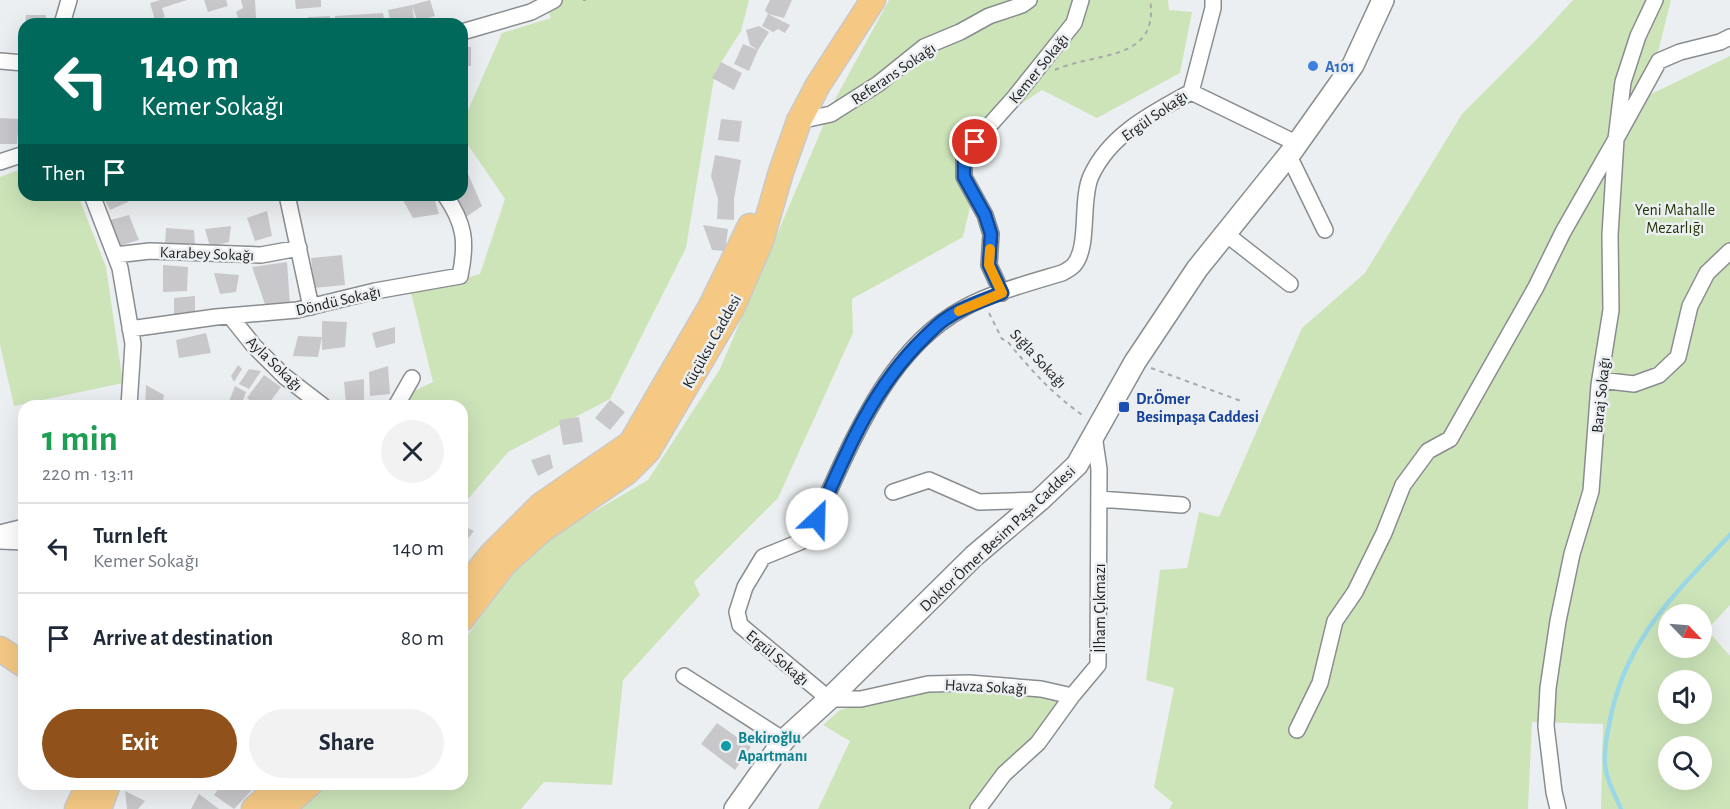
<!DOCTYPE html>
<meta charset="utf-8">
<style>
body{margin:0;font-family:"Alegreya Sans",sans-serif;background:#f2f2f3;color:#1f2937;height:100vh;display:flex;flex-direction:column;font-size:22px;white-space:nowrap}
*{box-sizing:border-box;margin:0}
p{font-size:20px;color:#747a83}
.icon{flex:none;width:33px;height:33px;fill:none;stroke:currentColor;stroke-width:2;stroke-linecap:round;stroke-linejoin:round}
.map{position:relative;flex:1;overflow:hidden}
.details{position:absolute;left:18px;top:400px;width:450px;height:390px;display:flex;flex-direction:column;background:#fff;border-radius:18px;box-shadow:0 6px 24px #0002}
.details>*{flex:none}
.banner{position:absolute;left:18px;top:18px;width:450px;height:183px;border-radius:18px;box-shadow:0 6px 24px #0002;background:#00695c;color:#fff;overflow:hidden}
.needle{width:39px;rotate:115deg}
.tools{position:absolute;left:1658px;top:604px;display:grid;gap:12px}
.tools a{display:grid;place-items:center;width:54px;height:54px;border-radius:50%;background:#fff;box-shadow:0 6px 24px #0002;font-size:30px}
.pin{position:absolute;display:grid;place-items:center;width:51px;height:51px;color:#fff;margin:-26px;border:3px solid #fff;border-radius:50%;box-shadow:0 2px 6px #0007}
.me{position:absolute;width:66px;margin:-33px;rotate:24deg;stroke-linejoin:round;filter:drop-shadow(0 0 4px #0008)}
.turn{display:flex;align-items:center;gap:21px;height:126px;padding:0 24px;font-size:27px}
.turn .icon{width:78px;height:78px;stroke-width:2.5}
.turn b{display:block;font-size:42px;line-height:51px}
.then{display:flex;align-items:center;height:57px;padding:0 24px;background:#0003;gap:12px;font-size:22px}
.round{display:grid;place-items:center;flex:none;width:63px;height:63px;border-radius:32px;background:#f2f2f3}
.headline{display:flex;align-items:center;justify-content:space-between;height:102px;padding:0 24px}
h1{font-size:36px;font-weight:700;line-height:45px;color:#1e9e55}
.button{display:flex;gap:12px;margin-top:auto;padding:12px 24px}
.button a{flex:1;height:69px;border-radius:36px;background:#91511b;color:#fff;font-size:24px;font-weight:700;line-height:69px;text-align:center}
.button a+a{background:#f2f2f3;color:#1f2937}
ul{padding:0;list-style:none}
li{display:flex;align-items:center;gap:18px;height:90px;padding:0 24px;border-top:2px solid #e0e1e3}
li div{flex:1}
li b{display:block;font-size:22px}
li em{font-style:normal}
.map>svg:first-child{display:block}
.green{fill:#cde4b9;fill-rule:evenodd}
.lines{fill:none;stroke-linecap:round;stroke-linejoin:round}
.stream{stroke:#9ad7e7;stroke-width:4.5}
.building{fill:#c8c8cb}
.street-casing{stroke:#8a8d8f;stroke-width:18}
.secondary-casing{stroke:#8a8d8f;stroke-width:24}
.primary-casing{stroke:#c9c9c9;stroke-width:27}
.path{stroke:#a7a9ab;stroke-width:2;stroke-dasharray:4.5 4.5;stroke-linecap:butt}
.street{stroke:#fff;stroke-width:15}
.secondary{stroke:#fff;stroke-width:21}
.primary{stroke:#f5c984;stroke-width:24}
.route-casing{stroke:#114b97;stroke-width:15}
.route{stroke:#1a73e8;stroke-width:10}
.slow{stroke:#f59e0b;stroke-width:10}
.shop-dot{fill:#3f7fe0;stroke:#eceff1;stroke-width:2}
.transit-dot{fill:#1a4fb4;stroke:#eceff1;stroke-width:2}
.culture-dot{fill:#0f9aa8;stroke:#eceff1;stroke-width:2}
.labels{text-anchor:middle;stroke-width:5;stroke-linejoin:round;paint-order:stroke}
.shop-label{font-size:16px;font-weight:bold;fill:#366cbe;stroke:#eceff1;text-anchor:start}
.street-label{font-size:16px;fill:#1c1d1e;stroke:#eceff1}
.park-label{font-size:16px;fill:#1f3402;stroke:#eceff1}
.transit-label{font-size:16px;font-weight:bold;fill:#164399;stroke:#eceff1;text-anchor:start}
.culture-label{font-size:16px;font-weight:bold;fill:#0d838f;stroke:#eceff1;text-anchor:start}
</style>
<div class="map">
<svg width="1730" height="809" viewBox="0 0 1730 809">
<rect width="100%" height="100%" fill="#eceff1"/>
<path class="green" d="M543 0H749L741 31 715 72 686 248 610 399 508 452 462 506V406H382L433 382 411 293 480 274 505 199 462 136V124L502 33 551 18Z
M889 0H1168L1169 10 1192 12 1180 73 1097 118 1042 90 1011 111 969 156 975 186 963 237 852 299 853 333 778 498 694 582 700 595 623 680 612 785 544 782 521 809H301L327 785 462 784V643L530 549 648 480 720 369 832 105Z
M1573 0H1671L1647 96 1730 56V605L1707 630 1730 656V809H1601L1603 724 1532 722 1528 809H1169L1173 803 1154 787 1174 688 1146 680 1160 570 1187 568 1199 512 1219 517 1302 328 1365 273 1462 114 1536 40ZM1668 615H1701V648H1668ZM1668 681H1701V714H1668ZM1668 747H1701V780H1668Z
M24 168V195H78L106 267 123 383 14 406 0 345V177Z
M931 684 1079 699 986 809H818L850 741 823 725 840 710Z"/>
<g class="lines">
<path class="stream" d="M1621 809C1616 797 1608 783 1606 771 1603 757 1606 739 1609 725 1624 640 1674 595 1730 535"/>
</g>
<path class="building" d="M160 0H187L162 8 165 17 155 20 150 3Z
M204 0H226L228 6 208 12Z
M241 0H255L256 18 240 24 236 12 243 8Z
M295 0H321V7L296 9Z
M430 0 435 16 417 21 412 5Z
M770 0H792L784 18 768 14 765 10Z
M412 5 414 18 391 24 388 10Z
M383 13 385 24H335V16Z
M768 14 790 25 785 33 778 29 773 32 762 26Z
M26 15H46L47 24H25Z
M330 16 331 24H308V17Z
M759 26 769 32 758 50 750 45 746 30Z
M743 44 758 50 749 71 734 64Z
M462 47H471V66H462Z
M721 62 742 73 734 90 712 78Z
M0 118 19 119 17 144H0Z
M721 119 742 121 739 142 718 140Z
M715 155 741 160 734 199V220L717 219 718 199 711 176Z
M465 167 482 206 466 217 448 195H462V169Z
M102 195H124L128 202 110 210Z
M400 195H433L439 214 413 218Z
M267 211 272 236 255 241 247 218Z
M129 215 139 240 112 248 103 222Z
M703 225 728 229 725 251 712 250Z
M231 226 229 242 210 247 205 229Z
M166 228 194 230 195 244 165 245Z
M342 255 345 285 314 288 311 258Z
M287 262 290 305 268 313 252 267Z
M163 265 188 267 187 291 163 292Z
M214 273 239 275 236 292 220 294Z
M195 296V312L174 315V298Z
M322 321 347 322 345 347 322 350Z
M395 327V343L376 348 372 333Z
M206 333 211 353 179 358 176 340Z
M298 336 322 337 318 357 293 356Z
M238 365 242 369 234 382 231 376Z
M388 366 390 394 370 396 369 372Z
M249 369 261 371 249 389 239 384Z
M264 375 281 387 267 406H257L247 398Z
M364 379V406L346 404 344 382Z
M146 385 164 395 162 406H145Z
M235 386 246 392 241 406 229 402Z
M610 400 625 412 610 430 595 418Z
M579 417 583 442 563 445 559 420Z
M550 454 553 468 538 476 531 460Z
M462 525 474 531 462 546Z
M717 723 751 747 735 770 701 744Z
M222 784H246L253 789 234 809 214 795Z
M125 791 145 801 138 809H127Z
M199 794 219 809H191Z"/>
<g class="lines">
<g class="street-casing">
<path id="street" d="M62 24 69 0
M462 32 531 12 554 0
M0 61 24 63
M1191 92 1298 144
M795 119 799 121 831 114 878 84 924 47 960 32 989 16 1022 5 1029 0
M1289 156 1325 230
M0 162 24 154
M92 195 120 268 133 344 129 406
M287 195 311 307
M1226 234 1290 284
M115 255 150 251 261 255 299 248
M1002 293 989 265 991 234 985 215 964 177V154L1014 98 1074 23 1081 0
M230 316 254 346 284 376 323 406
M130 329 216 317 297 310 375 291 460 276C467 242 465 224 445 195
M1600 380 1634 384 1659 375 1678 357 1690 306 1707 273 1730 251
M396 406 412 378
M893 492 929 480 979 502 1040 500
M1099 499 1182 505
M0 533 24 527
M0 541 24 542
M684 676 784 740
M1072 696 1041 689 969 683 928 684 861 699H829L740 625 737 612 745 587 763 557 800 542 810 533C847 455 883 351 964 308 991 293 1032 282 1062 273 1066 271 1071 268 1074 265 1090 246 1080 200 1091 176 1110 134 1153 113 1191 92L1213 8V0
M1297 730 1320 683 1335 621 1355 592 1384 533 1403 485 1428 451 1450 439 1536 287 1563 232 1616 139 1623 82 1638 36 1655 0
M978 809 1004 774 1038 743 1072 696 1098 665 1099 469 1094 435
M1558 809 1554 792 1546 726 1548 688 1558 621 1572 554 1591 491 1599 385 1611 310 1610 235 1616 139 1659 61 1680 52 1720 42 1730 37"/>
</g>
<g class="secondary-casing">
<path id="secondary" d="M735 809 784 740 829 699 974 556 1040 500 1077 465 1135 362 1197 269 1292 151 1353 65 1383 0"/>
</g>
<g class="primary-casing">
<path id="primary" d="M462 591 491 555 541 505 631 443 711 306 750 226
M462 619 504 564 542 530 627 472 648 451 732 308 761 241 781 172 799 121 818 85 873 0
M0 649 24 665
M77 809 89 784
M99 809 108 784
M254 809 280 784
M282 809 310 784"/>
</g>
<path class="path" d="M583 0H586
M1055 70C1094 52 1160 62 1150 0
M989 313 1002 339 1007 341C1033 372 1051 393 1085 417
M1151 368 1241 401"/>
<use href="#street" class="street"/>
<use href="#secondary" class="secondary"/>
<use href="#primary" class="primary"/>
</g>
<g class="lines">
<g class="route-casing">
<path id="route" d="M817 519C845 455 872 388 924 338 930 332 937 325 944 320 962 307 982 301 1002 293L989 265 991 234 985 215 964 177V154L975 142"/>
</g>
<use href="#route" class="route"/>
<path class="slow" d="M959 311 1002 293 989 265 990 249"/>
</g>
<circle class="shop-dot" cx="1313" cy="66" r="6"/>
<rect class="transit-dot" x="1118" y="401" width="12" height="12" rx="3"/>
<circle class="culture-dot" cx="726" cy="746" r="6"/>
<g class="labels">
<g class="shop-label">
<text x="1325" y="72">A101</text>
</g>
<g class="street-label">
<text transform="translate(1038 68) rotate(-51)" y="6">Kemer Sokağı</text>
<text transform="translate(893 73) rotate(-34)" y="6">Referans Sokağı</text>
<text transform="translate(1154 115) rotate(-35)" y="6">Ergül Sokağı</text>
<text transform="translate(207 253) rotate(2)" y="6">Karabey Sokağı</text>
<text transform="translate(338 300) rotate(-13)" y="6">Döndü Sokağı</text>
<text transform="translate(711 341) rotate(-61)" y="6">Küçüksu Caddesi</text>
<text transform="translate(1039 358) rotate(47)" y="6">Sığla Sokağı</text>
<text transform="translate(275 363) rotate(44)" y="6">Ayla Sokağı</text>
<text transform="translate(1600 395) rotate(-84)" y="6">Baraj Sokağı</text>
<text transform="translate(997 538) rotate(-43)" y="6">Doktor Ömer Besim Paşa Caddesi</text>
<text transform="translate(1099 608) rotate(-90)" y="6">İlham Çıkmazı</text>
<text transform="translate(778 657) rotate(40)" y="6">Ergül Sokağı</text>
<text transform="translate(986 686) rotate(3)" y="6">Havza Sokağı</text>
</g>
<g class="park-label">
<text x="1675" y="215">Yeni Mahalle<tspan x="1675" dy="18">Mezarlıḡı</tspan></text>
</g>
<g class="transit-label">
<text x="1136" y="404">Dr.Ömer<tspan x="1136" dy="18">Besimpaşa Caddesi</tspan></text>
</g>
<g class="culture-label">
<text x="738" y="743">Bekiroğlu<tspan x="738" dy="18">Apartmanı</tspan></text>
</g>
</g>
</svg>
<div class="tools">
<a><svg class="needle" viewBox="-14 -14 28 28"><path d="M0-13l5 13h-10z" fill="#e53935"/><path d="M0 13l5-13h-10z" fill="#747a83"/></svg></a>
<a><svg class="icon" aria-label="sound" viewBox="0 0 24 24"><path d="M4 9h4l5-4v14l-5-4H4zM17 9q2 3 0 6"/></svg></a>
<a><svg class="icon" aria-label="search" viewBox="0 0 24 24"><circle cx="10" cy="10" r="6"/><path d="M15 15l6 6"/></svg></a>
</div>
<div class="pin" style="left:975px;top:142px;background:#d93025"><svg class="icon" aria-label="arrive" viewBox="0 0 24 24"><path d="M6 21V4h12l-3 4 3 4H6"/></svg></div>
<svg class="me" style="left:817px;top:519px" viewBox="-20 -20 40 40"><circle r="19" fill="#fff"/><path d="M0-13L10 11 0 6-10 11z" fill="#1a73e8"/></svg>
<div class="banner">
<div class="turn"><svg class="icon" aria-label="left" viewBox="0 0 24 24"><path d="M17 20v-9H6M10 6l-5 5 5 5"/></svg><div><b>140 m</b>Kemer Sokağı</div></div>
<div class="then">Then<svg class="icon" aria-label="arrive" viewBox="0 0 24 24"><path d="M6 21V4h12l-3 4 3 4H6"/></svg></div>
</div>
<section class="details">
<div class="headline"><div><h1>1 min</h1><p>220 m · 13:11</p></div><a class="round"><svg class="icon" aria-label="close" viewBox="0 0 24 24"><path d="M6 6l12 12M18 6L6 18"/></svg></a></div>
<ul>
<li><svg class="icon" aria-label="left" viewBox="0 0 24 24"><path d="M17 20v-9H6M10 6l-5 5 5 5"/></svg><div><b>Turn left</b><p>Kemer Sokağı</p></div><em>140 m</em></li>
<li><svg class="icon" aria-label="arrive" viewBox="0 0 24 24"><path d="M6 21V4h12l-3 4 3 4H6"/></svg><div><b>Arrive at destination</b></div><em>80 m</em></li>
</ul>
<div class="button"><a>Exit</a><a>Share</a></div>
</section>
</div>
